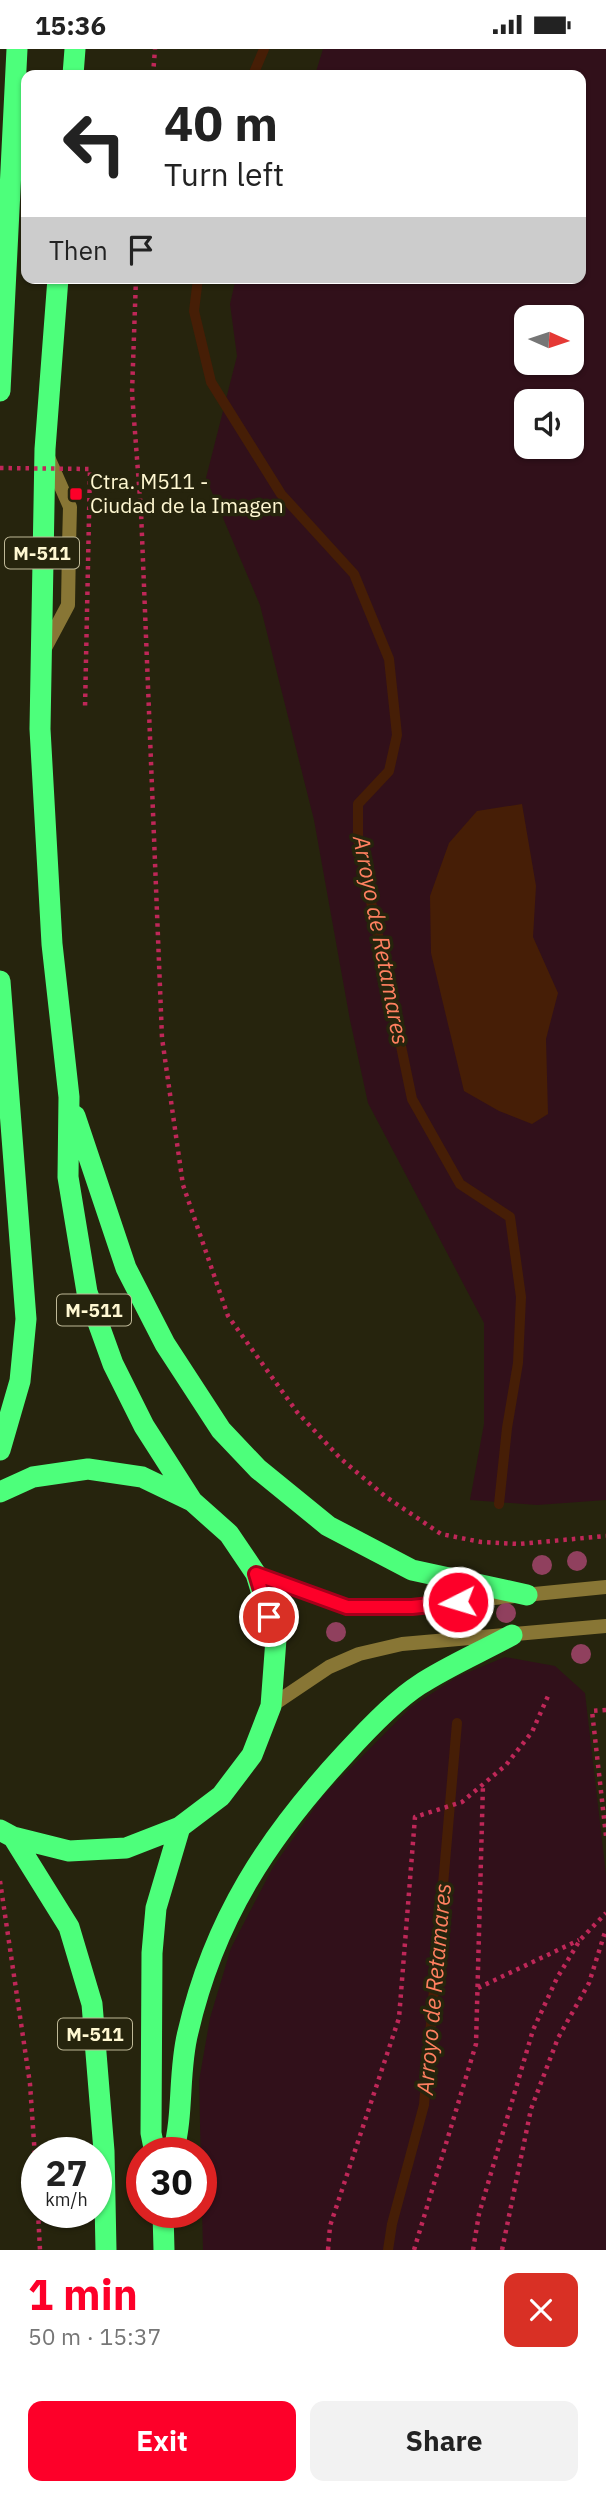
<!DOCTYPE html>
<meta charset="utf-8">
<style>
body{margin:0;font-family:"IBM Plex Sans",sans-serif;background:#f2f2f2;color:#222;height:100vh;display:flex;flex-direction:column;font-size:26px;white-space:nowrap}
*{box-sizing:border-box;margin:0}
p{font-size:23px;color:#767676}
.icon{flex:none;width:38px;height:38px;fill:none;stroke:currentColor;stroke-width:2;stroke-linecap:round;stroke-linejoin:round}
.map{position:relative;height:2201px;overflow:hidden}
.sheet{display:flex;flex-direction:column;background:#fff;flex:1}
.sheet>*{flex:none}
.guide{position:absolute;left:21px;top:21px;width:565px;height:214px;border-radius:14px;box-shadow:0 2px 5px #0004;background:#fff;color:#222;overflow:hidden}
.needle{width:46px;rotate:93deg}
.fabs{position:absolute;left:514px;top:256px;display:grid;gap:14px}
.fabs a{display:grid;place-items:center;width:70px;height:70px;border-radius:14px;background:#fff;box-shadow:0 2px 5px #0004;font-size:35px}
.speed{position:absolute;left:21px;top:2088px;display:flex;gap:14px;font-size:35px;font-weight:700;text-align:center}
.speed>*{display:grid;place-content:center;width:91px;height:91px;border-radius:50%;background:#fff;box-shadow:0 2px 5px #0004;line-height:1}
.speed small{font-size:18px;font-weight:400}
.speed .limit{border:10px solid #d22;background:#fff;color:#111}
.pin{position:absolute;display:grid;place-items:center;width:60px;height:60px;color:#fff;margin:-30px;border:4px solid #fff;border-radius:50%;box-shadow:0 2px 7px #0007}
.me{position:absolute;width:77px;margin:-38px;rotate:265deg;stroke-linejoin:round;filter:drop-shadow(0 0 5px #0008)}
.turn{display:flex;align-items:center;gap:24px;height:147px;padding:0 28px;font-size:32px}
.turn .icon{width:91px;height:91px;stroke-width:2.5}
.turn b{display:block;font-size:49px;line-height:60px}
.then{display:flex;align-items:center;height:66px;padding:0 28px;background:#0003;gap:14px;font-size:26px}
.round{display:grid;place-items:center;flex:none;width:74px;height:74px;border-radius:14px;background:#f2f2f2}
.overview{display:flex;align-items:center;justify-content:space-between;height:119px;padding:0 28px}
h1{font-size:42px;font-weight:700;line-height:52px;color:#fd0029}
.button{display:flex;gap:14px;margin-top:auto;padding:14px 28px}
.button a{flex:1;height:80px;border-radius:14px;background:#fd0029;color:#fff;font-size:28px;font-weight:700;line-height:80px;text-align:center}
.button a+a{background:#f2f2f2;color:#222}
.status{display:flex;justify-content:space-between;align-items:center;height:49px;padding:0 35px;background:#fff;direction:ltr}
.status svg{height:19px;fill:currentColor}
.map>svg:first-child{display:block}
.green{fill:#31101a;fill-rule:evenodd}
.water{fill:#461e06}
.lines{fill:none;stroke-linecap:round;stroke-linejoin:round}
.stream{stroke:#461e06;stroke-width:10}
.path{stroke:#bf2758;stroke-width:4.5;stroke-dasharray:3.5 5;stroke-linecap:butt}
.lane{stroke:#887635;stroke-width:14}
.street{stroke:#887635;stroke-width:14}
.highway{stroke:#4dff7b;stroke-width:21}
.path-bridge{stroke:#bf2758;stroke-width:4.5;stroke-dasharray:3.5 5;stroke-linecap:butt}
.tree{fill:#90405e}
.route-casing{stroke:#a4001b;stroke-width:18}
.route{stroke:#fd0029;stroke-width:12}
.poi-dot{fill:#fd0029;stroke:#26240d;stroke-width:2.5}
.labels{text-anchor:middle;stroke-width:7;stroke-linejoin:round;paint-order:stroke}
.shield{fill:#26240d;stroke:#beb897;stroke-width:2}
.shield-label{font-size:19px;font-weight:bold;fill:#fff8d2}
.poi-label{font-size:21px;fill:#fff8d2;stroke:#26240d;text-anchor:start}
.water-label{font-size:23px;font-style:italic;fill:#ff8060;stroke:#26240d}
</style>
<div class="status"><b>15:36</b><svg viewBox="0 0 49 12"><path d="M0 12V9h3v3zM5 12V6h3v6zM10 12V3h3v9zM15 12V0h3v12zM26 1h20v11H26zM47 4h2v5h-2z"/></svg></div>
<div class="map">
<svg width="606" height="2201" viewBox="0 0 606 2201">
<rect width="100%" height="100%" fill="#26240d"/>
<path class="green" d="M323 0H606V1451L537 1456 470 1451 484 1375V1274L368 1054 350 971 314 771 260 556 206 429 237 307 230 255 236 229H581V26H315ZM527 268H572V313H527ZM527 352H572V397H527Z
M505 1608 555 1617 585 1644 606 1826V2201H203L199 2032 210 1969 231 1899 273 1818 323 1747 411 1658 457 1628Z"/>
<path class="water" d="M522 755 536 837 533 888 558 944 546 990 548 1065 532 1075 499 1062 464 1042 431 904 430 847 449 794 477 762Z"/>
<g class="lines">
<path class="stream" d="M253 26 264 0
M198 229 194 262 211 333 281 445 354 525 389 610 397 686 389 722 358 755V790L412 1050 460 1135 510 1168 521 1248 518 1314 507 1379 499 1455
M388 2201 392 2175 424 2056 457 1674"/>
<path class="path" d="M153 26 155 0
M136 229 132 344 141 462 162 989 183 1136 228 1267 297 1363 341 1410 386 1448 441 1485 481 1493 519 1495 606 1487
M606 1661 592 1662 606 1787
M0 1832 30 2035 37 2137
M478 1939 579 1891
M38 2163 40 2201
M328 2201 330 2177 399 1969 415 1768 462 1753 506 1716 532 1683 548 1647
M414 2201 476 1995 483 1735
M473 2201 479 2165 533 1981 557 1929 580 1891 606 1864
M502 2201 531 2060 558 1989 589 1934 606 1880"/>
<path class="lane" d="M44 601 68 556 69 497 70 458 48 408"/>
<path class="street" d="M256 1525 347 1558 412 1557 606 1538
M271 1657 329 1618 359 1605 402 1595 606 1577"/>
<path class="highway" d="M73 26 75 0
M0 342 17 0
M0 932 26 1270 20 1332 0 1401
M75 1067 126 1219 165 1295 221 1381 258 1420 328 1477 412 1521 527 1546
M0 1443 33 1428 88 1420 142 1428 192 1452
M0 1781 13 1788 69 1802 126 1799 180 1778 221 1747 252 1706 271 1657 276 1590 256 1525 229 1485 192 1452 144 1377 113 1315 87 1243 68 1128 69 1048 52 895 40 680 45 400 58 229
M13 1788 69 1878 92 1955 104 2102 106 2201
M155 2104 151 2084 152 1904 156 1859 180 1778
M173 2104C184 2064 178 2022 188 1983 214 1870 268 1788 345 1705 365 1683 394 1652 419 1636 448 1617 481 1603 512 1586
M163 2163 164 2201"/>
<path class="path-bridge" d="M0 419 90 420 85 659"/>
</g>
<g class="tree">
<circle cx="577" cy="1512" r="10"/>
<circle cx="542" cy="1516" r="10"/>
<circle cx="506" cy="1564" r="10"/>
<circle cx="479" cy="1568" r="10"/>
<circle cx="443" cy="1572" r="10"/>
<circle cx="336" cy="1583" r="10"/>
<circle cx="581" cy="1605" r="10"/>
</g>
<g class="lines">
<g class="route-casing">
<path id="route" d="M269 1568 256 1525 347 1558H412L458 1553"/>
</g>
<use href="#route" class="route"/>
</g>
<rect class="poi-dot" x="69" y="438" width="14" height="14" rx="3.5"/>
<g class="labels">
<g class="shield">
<rect x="5" y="488.5" width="74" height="31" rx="5"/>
<rect x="57" y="1245.5" width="74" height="31" rx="5"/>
<rect x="58" y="1969.5" width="74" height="31" rx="5"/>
</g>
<g class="shield-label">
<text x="42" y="511">M-511</text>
<text x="94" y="1268">M-511</text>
<text x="95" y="1992">M-511</text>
</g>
<g class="poi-label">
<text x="90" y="440">Ctra. M511 -<tspan x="90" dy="24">Ciudad de la Imagen</tspan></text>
</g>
<g class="water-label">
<text transform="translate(381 891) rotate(79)" y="8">Arroyo de Retamares</text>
<text transform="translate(434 1940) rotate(-85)" y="8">Arroyo de Retamares</text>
</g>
</g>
</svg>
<div class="fabs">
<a><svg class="needle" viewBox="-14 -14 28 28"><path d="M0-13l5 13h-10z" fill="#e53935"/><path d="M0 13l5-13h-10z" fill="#767676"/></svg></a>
<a><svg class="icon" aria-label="sound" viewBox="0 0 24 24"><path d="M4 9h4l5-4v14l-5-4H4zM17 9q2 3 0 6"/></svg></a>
</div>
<div class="speed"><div>27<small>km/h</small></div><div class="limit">30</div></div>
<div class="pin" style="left:269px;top:1568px;background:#d93025"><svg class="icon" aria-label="arrive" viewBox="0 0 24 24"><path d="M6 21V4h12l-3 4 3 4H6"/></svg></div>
<svg class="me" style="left:458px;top:1553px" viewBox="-20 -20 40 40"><circle r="17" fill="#fd0029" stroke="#fff" stroke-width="3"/><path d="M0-11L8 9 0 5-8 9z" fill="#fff"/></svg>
<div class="guide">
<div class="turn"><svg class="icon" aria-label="left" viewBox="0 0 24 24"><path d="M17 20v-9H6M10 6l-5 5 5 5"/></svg><div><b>40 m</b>Turn left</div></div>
<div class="then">Then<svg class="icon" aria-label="arrive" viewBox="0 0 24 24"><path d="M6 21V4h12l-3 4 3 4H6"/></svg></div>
</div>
</div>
<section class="sheet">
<div class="overview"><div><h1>1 min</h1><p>50 m · 15:37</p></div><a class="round" style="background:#d93025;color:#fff"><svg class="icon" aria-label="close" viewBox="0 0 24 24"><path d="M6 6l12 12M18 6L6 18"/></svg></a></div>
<div class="button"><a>Exit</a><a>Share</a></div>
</section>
